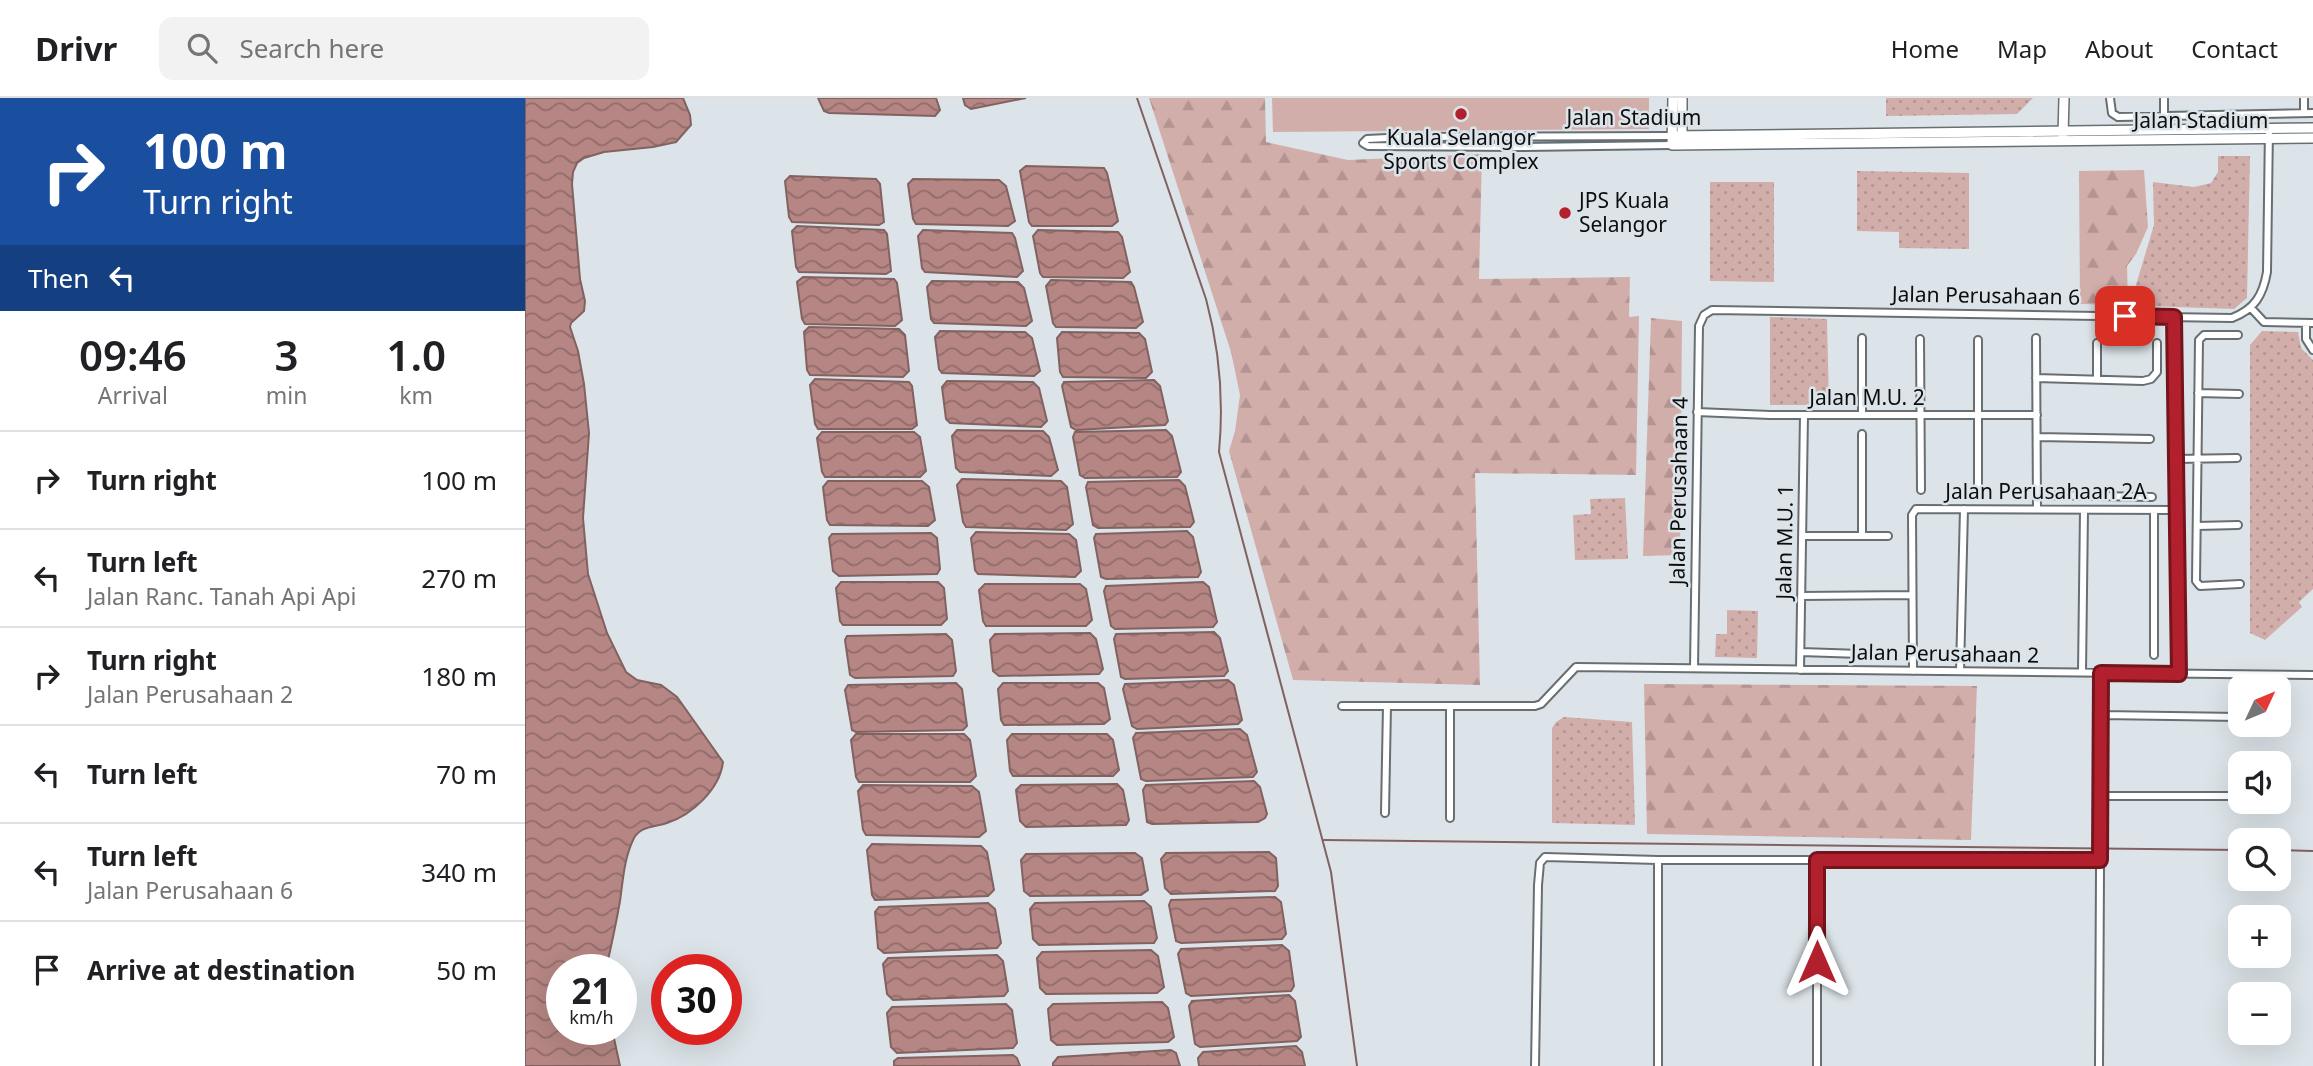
<!DOCTYPE html>
<meta charset="utf-8">
<style>
body{margin:0;font-family:"Noto Sans",sans-serif;background:#f2f2f2;color:#202124;height:100vh;display:flex;flex-direction:column;font-size:26px;white-space:nowrap}
*{box-sizing:border-box;margin:0}
p{font-size:23px;color:#757577}
.icon{flex:none;width:38px;height:38px;fill:none;stroke:currentColor;stroke-width:2;stroke-linecap:round;stroke-linejoin:round}
.map{position:relative;flex:1;overflow:hidden}
.details{display:flex;flex-direction:column;background:#fff;width:525px}
.details>*{flex:none}
.banner{background:#1a4fa0;color:#fff;overflow:hidden}
.needle{width:46px;rotate:46deg}
.buttons{position:absolute;left:1703px;top:576px;display:grid;gap:14px}
.buttons a{display:grid;place-items:center;width:63px;height:63px;border-radius:14px;background:#fff;box-shadow:0 7px 28px #0002;font-size:35px}
.speed{position:absolute;left:21px;top:856px;display:flex;gap:14px;font-size:35px;font-weight:700;text-align:center}
.speed>*{display:grid;place-content:center;width:91px;height:91px;border-radius:50%;background:#fff;box-shadow:0 7px 28px #0002;line-height:1}
.speed small{font-size:18px;font-weight:400}
.speed .limit{border:10px solid #d22;background:#fff;color:#111}
.pin{position:absolute;display:grid;place-items:center;width:60px;height:60px;color:#fff;margin:-30px;border-radius:14px;box-shadow:0 4px 10px #0006}
.me{position:absolute;width:77px;margin:-38px;rotate:0deg;stroke-linejoin:round;filter:drop-shadow(0 0 5px #0008)}
.turn{display:flex;align-items:center;gap:24px;height:147px;padding:0 28px;font-size:32px}
.turn .icon{width:91px;height:91px;stroke-width:2.5}
.turn b{display:block;font-size:49px;line-height:60px}
.then{display:flex;align-items:center;height:66px;padding:0 28px;background:#0003;gap:14px;font-size:26px}
.eta{display:flex;justify-content:space-evenly;align-items:center;height:119px;text-align:center}
.eta b{font-size:42px;font-weight:600;line-height:49px}
ul{padding:0;list-style:none}
li{display:flex;align-items:center;gap:21px;height:98px;padding:0 28px;border-top:2px solid #e0e0e0}
li div{flex:1}
li b{display:block;font-size:26px}
li em{font-style:normal}
header{display:flex;align-items:center;gap:42px;box-sizing:border-box;height:98px;padding:0 35px;background:#fff;border-bottom:2px solid #e0e0e0}
header strong{font-size:33px}
nav{display:flex;gap:38px;margin-inline-start:auto;font-size:24px}
.search{width:490px;height:63px;background:#f2f2f2;display:flex;align-items:center;gap:18px;box-sizing:border-box;padding:0 24px;border-radius:14px;color:#757577;font-size:26px}
main{display:flex;flex:1;min-height:0}
.map>svg:first-child{display:block}
.green{fill:url(#green-dots)}
.forest{fill:url(#forest-firs)}
.pitch{fill:#d2aeab}
.water{fill:url(#water-waves);stroke:#826260;stroke-width:2}
.lines{fill:none;stroke-linecap:round;stroke-linejoin:round}
.stream{stroke:#826260;stroke-width:2}
.street-casing{stroke:#676f73;stroke-width:10}
.secondary-casing{stroke:#676f73;stroke-width:12}
.street{stroke:#fff;stroke-width:6}
.secondary{stroke:#fff;stroke-width:9}
.route-casing{stroke:#74151d;stroke-width:18}
.route{stroke:#b2202d;stroke-width:12}
.poi-dot{fill:#b2202d;stroke:#dce4e9;stroke-width:2.5}
.labels{text-anchor:middle;stroke-width:5;stroke-linejoin:round;paint-order:stroke}
.street-label{font-size:21px;fill:#0b0d0f;stroke:#dce4e9}
.poi-label{font-size:21px;fill:#0b0d0f;stroke:#dce4e9}
</style>
<header>
<strong>Drivr</strong>
<div class="search"><svg class="icon" aria-label="search" viewBox="0 0 24 24"><circle cx="10" cy="10" r="6"/><path d="M15 15l6 6"/></svg>Search here</div>
<nav><a>Home</a><a>Map</a><a>About</a><a>Contact</a></nav>
</header>
<main>
<section class="details">
<div class="banner">
<div class="turn"><svg class="icon" aria-label="right" viewBox="0 0 24 24"><path d="M7 20v-9h11M14 6l5 5-5 5"/></svg><div><b>100 m</b>Turn right</div></div>
<div class="then">Then<svg class="icon" aria-label="left" viewBox="0 0 24 24"><path d="M17 20v-9H6M10 6l-5 5 5 5"/></svg></div>
</div>
<div class="eta">
<div><b>09:46</b><p>Arrival</p></div>
<div><b>3</b><p>min</p></div>
<div><b>1.0</b><p>km</p></div>
</div>
<ul>
<li><svg class="icon" aria-label="right" viewBox="0 0 24 24"><path d="M7 20v-9h11M14 6l5 5-5 5"/></svg><div><b>Turn right</b></div><em>100 m</em></li>
<li><svg class="icon" aria-label="left" viewBox="0 0 24 24"><path d="M17 20v-9H6M10 6l-5 5 5 5"/></svg><div><b>Turn left</b><p>Jalan Ranc. Tanah Api Api</p></div><em>270 m</em></li>
<li><svg class="icon" aria-label="right" viewBox="0 0 24 24"><path d="M7 20v-9h11M14 6l5 5-5 5"/></svg><div><b>Turn right</b><p>Jalan Perusahaan 2</p></div><em>180 m</em></li>
<li><svg class="icon" aria-label="left" viewBox="0 0 24 24"><path d="M17 20v-9H6M10 6l-5 5 5 5"/></svg><div><b>Turn left</b></div><em>70 m</em></li>
<li><svg class="icon" aria-label="left" viewBox="0 0 24 24"><path d="M17 20v-9H6M10 6l-5 5 5 5"/></svg><div><b>Turn left</b><p>Jalan Perusahaan 6</p></div><em>340 m</em></li>
<li><svg class="icon" aria-label="arrive" viewBox="0 0 24 24"><path d="M6 21V4h12l-3 4 3 4H6"/></svg><div><b>Arrive at destination</b></div><em>50 m</em></li>
</ul>
</section>
<div class="map">
<svg width="1788" height="968" viewBox="0 0 1788 968">
<defs>
<pattern id="green-dots" width="8" height="8" patternUnits="userSpaceOnUse" patternTransform="scale(1.75)"><rect width="8" height="8" fill="#d2aeab"/><path d="M2 2h.1M6 6h.1" fill="none" stroke="#b39492" stroke-width="1.8" stroke-linecap="round"/></pattern>
<pattern id="forest-firs" width="22" height="20" patternUnits="userSpaceOnUse" patternTransform="scale(1.75)"><rect width="22" height="20" fill="#d2aeab"/><path d="M5 1l3.5 6h-7zM16 11l3.5 6h-7z" fill="#b39492"/></pattern>
<pattern id="water-waves" width="16" height="10" patternUnits="userSpaceOnUse" patternTransform="scale(1.75)"><rect width="16" height="10" fill="#b58683"/><path d="M0 5q4-4 8 0t8 0" fill="none" stroke="#916c6a"/></pattern>
</defs>
<rect width="100%" height="100%" fill="#dce4e9"/>
<path class="green" d="M1361 0H1508L1492 16 1361 18Z
M1693 58H1725L1722 200 1709 211 1622 208 1610 190 1629 127 1628 84 1669 89 1686 85 1693 74Z
M1332 73 1444 75V151L1374 150V134L1332 133Z
M1185 84H1249V184L1185 183Z
M1245 219 1302 221 1304 307H1245Z
M1737 233 1773 234 1776 250 1788 262V491L1774 504 1777 509 1740 542 1725 535V247Z
M1100 400 1103 461 1050 462 1048 417 1066 416 1065 401Z
M1202 512 1233 513 1232 560 1190 559 1191 536H1202Z
M1039 619 1107 624 1110 727 1027 725V630L1031 624Z"/>
<path class="forest" d="M624 0H740L741 44 823 62 957 56 954 181 1105 179 1104 219 1114 218 1111 377 950 375 955 587 768 582 704 353 710 333 715 297 706 254Z
M1619 72 1623 129 1611 156 1602 168 1603 207 1555 206 1554 73Z
M1126 220 1157 223 1155 457 1118 458Z
M1119 586 1452 588 1446 742 1122 736Z"/>
<path class="pitch" d="M747 0H1124V31L748 34Z"/>
<path class="water" d="M0 0H158L165 17 166 27 151 44 128 49 79 54 59 60 52 65 48 74 47 86 55 181 60 203 59 213 46 225 45 229 53 253 59 286 64 335 58 420 63 476 82 535 101 574 112 582 136 587 152 599 198 664C195 691 167 717 142 725 130 729 116 728 109 740 99 760 98 782 95 803 91 826 86 849 81 871L37 872V931H87L95 968H0Z
M293 0H411L415 12 410 18 304 15 299 13Z
M438 0H501L446 11 440 7Z
M501 68 579 70 582 75 593 123 587 128H507L504 124 495 73Z
M265 78 351 81 355 86 359 124 354 127 267 124 264 119 260 83Z
M388 81 474 82 481 88 490 123 483 128 391 126 388 121 383 86Z
M272 128 359 132 362 136 366 173 361 176 274 174 271 169 267 133Z
M398 132 487 135 490 140 498 173 492 179 400 174 397 170 393 138Z
M513 132 593 134 597 139 605 174 598 180 518 179 515 175 508 138Z
M278 179 369 181 372 185 377 222 370 228 280 226 277 221 272 184Z
M526 182 606 184 609 189 618 224 611 230 531 229 528 225 521 188Z
M407 183 493 184 499 190 507 223 501 228 409 225 406 221 402 189Z
M284 229 374 231 380 237 384 273 378 279 285 277 282 272 279 234Z
M415 233 500 234 507 240 515 273 509 278 417 275 414 271 410 239Z
M537 234 614 235 620 241 627 274 621 280 538 279 535 274 532 240Z
M290 281 384 284 387 288 392 327 387 331H293L290 326 285 287Z
M629 282 635 288 643 323 640 327 551 332 546 329 537 288 539 284Z
M422 283 508 284 514 290 522 323 516 329 425 325 421 321 417 289Z
M432 332 518 333 524 339 533 372 526 378 435 374 431 370 427 338Z
M641 332 647 338 656 374 652 379 560 380 555 377 548 339 550 334Z
M297 334H389L395 339 401 373 395 379H300L297 374 292 340Z
M437 381 536 383 542 389 548 426 541 432 441 429 438 424 432 387Z
M654 382 660 388 669 424 665 429 573 430 568 427 561 389 563 384Z
M303 383H397L404 389 410 422 403 428 305 427 302 422 298 389Z
M662 433 668 439 676 474 673 479 581 481 576 479 569 440 571 436Z
M451 434 544 436 551 442 556 473 550 479 453 476 450 472 446 440Z
M406 435 412 440 415 471 412 476 314 478 308 473 304 440 307 436Z
M316 484H413L419 490 422 521 416 527H318L315 523 311 490Z
M678 484 684 489 692 524 688 529 590 531 586 528 579 493 581 488Z
M460 486H555L561 491 567 522 561 528H461L458 523 454 492Z
M689 534 695 540 703 573 699 578 600 581 596 579 589 541 591 536Z
M565 535 571 541 578 571 574 576 474 578 468 573 465 542 470 536Z
M421 536 427 542 431 573 428 578 330 580 325 577 320 542 322 538Z
M703 582 709 587 717 622 713 626 612 631 607 628 598 591 600 586Z
M431 585 437 591 442 628 438 632 331 634 327 632 320 592 323 587Z
M478 585H573L579 590 585 621 579 626 479 627 476 622 473 591Z
M715 631 722 637 732 674 728 679 621 683 616 681 608 640 611 635Z
M331 636H439L445 642 451 678 445 684H334L331 679 326 642Z
M487 636H582L588 642 594 672 588 678H488L485 673 482 642Z
M729 683 735 689 742 716 740 720 733 724 627 726 622 724 618 692 621 687Z
M592 686 598 692 604 722 601 727 501 729 495 723 491 692 496 687Z
M338 687 447 688 454 694 461 733 454 739 341 737 338 732 333 693Z
M347 746 456 748 462 754 469 792 463 798 350 802 347 797 342 752Z
M744 754 751 760 753 788 750 793 646 796 640 790 636 761 641 755Z
M610 755 617 760 623 792 616 797 505 798 499 793 496 762 501 756Z
M750 799 756 804 761 836 757 841 656 845 651 843 644 807 646 802Z
M619 803 626 809 632 840 629 845 514 847 508 841 505 811 510 805Z
M463 805 470 811 476 845 472 850 359 855 353 850 350 814 354 809Z
M757 847 764 853 769 888 766 893 666 898 661 895 653 856 656 851Z
M626 852 633 858 639 889 632 895 521 896 515 890 512 860 517 854Z
M472 857 478 863 483 893 479 898 368 902 362 896 358 866 363 860Z
M764 897 770 903 776 939 772 943 675 949 670 946 664 908 667 903Z
M637 904 643 910 649 939 643 944 532 947 526 942 523 911 528 906Z
M481 906 487 912 492 945 488 950 372 955 366 949 362 915 367 909Z
M771 948 777 954 780 968H674L673 960 678 954Z
M646 952 651 955 655 968H528V965L533 959Z
M488 957 492 960 495 968H369V963L373 960Z"/>
<g class="lines">
<path class="stream" d="M612 0 681 201C695 253 699 301 694 354L806 774 832 968
M799 742 1715 752
M1754 752 1788 753"/>
<g class="street-casing">
<path id="street" d="M1585 0 1587 15 1593 19 1788 15
M1779 15V0
M1639 33V0
M838 45 842 41 883 39 1147 38
M838 45 843 48 993 49 1147 47
M1726 210 1739 224 1788 225
M1649 219 1654 576
M1781 225V241L1788 252
M1713 237H1679L1674 242 1671 483 1675 488 1715 486
M1337 240V317
M1511 240 1512 411
M1395 241 1396 392
M1453 242V393
M1572 245V281
M1511 280 1618 283 1626 281 1632 274V245
M1673 295 1714 296
M1172 314 1245 317H1512
M1512 339 1625 341
M1651 361 1712 360
M1513 397 1627 399
M1672 428 1713 427
M1277 438H1363
M1337 438V336
M1276 498 1387 497
M1276 554 1336 556
M1629 557V412
M1169 570 1174 228 1179 217 1187 212 1707 220C1730 211 1738 197 1742 174L1744 30
M1275 572 1279 317
M1388 573 1387 417 1391 411 1652 412
M1435 573 1439 411
M1557 574 1559 412
M817 608H1010L1016 606 1051 569 1788 577
M925 609V720
M1576 617 1715 619
M1576 698H1715
M860 715 862 608
M1133 762V968
M1292 762V968
M1010 968 1013 787 1015 765 1020 759 1133 762H1575
M1574 968 1576 575"/>
</g>
<g class="secondary-casing">
<path id="secondary" d="M1148 0 1147 47 1788 40
M1538 37 1539 0
M1147 38 1788 30
M1157 44V0"/>
</g>
<use href="#street" class="street"/>
<use href="#secondary" class="secondary"/>
</g>
<g class="lines">
<g class="route-casing">
<path id="route" d="M1292 864V762H1575L1576 575 1654 576 1649 219 1600 218"/>
</g>
<use href="#route" class="route"/>
</g>
<g class="poi-dot">
<circle cx="936" cy="16" r="7"/>
<circle cx="1040" cy="115" r="7"/>
</g>
<g class="labels">
<g class="street-label">
<text x="1109" y="27">Jalan Stadium</text>
<text x="1676" y="30">Jalan Stadium</text>
<text transform="translate(1461 198) rotate(1)" y="7">Jalan Perusahaan 6</text>
<text x="1342" y="307">Jalan M.U. 2</text>
<text transform="translate(1154 393) rotate(-89)" y="7">Jalan Perusahaan 4</text>
<text x="1521" y="401">Jalan Perusahaan 2A</text>
<text transform="translate(1260 444) rotate(-89)" y="7">Jalan M.U. 1</text>
<text transform="translate(1420 556) rotate(1)" y="7">Jalan Perusahaan 2</text>
</g>
<g class="poi-label">
<text x="936" y="47">Kuala Selangor<tspan x="936" dy="24">Sports Complex</tspan></text>
<text x="1054" y="110" text-anchor="start">JPS Kuala<tspan x="1054" dy="24">Selangor</tspan></text>
</g>
</g>
</svg>
<div class="buttons">
<a><svg class="needle" viewBox="-14 -14 28 28"><path d="M0-13l5 13h-10z" fill="#e53935"/><path d="M0 13l5-13h-10z" fill="#757577"/></svg></a>
<a><svg class="icon" aria-label="sound" viewBox="0 0 24 24"><path d="M4 9h4l5-4v14l-5-4H4zM17 9q2 3 0 6"/></svg></a>
<a><svg class="icon" aria-label="search" viewBox="0 0 24 24"><circle cx="10" cy="10" r="6"/><path d="M15 15l6 6"/></svg></a>
<a>+</a>
<a>−</a>
</div>
<div class="speed"><div>21<small>km/h</small></div><div class="limit">30</div></div>
<div class="pin" style="left:1600px;top:218px;background:#d93025"><svg class="icon" aria-label="arrive" viewBox="0 0 24 24"><path d="M6 21V4h12l-3 4 3 4H6"/></svg></div>
<svg class="me" style="left:1292px;top:864px" viewBox="-20 -20 40 40"><path d="M0-17L14 15 0 8-14 15z" fill="#b2202d" stroke="#fff" stroke-width="4"/></svg>
</div>
</main>
